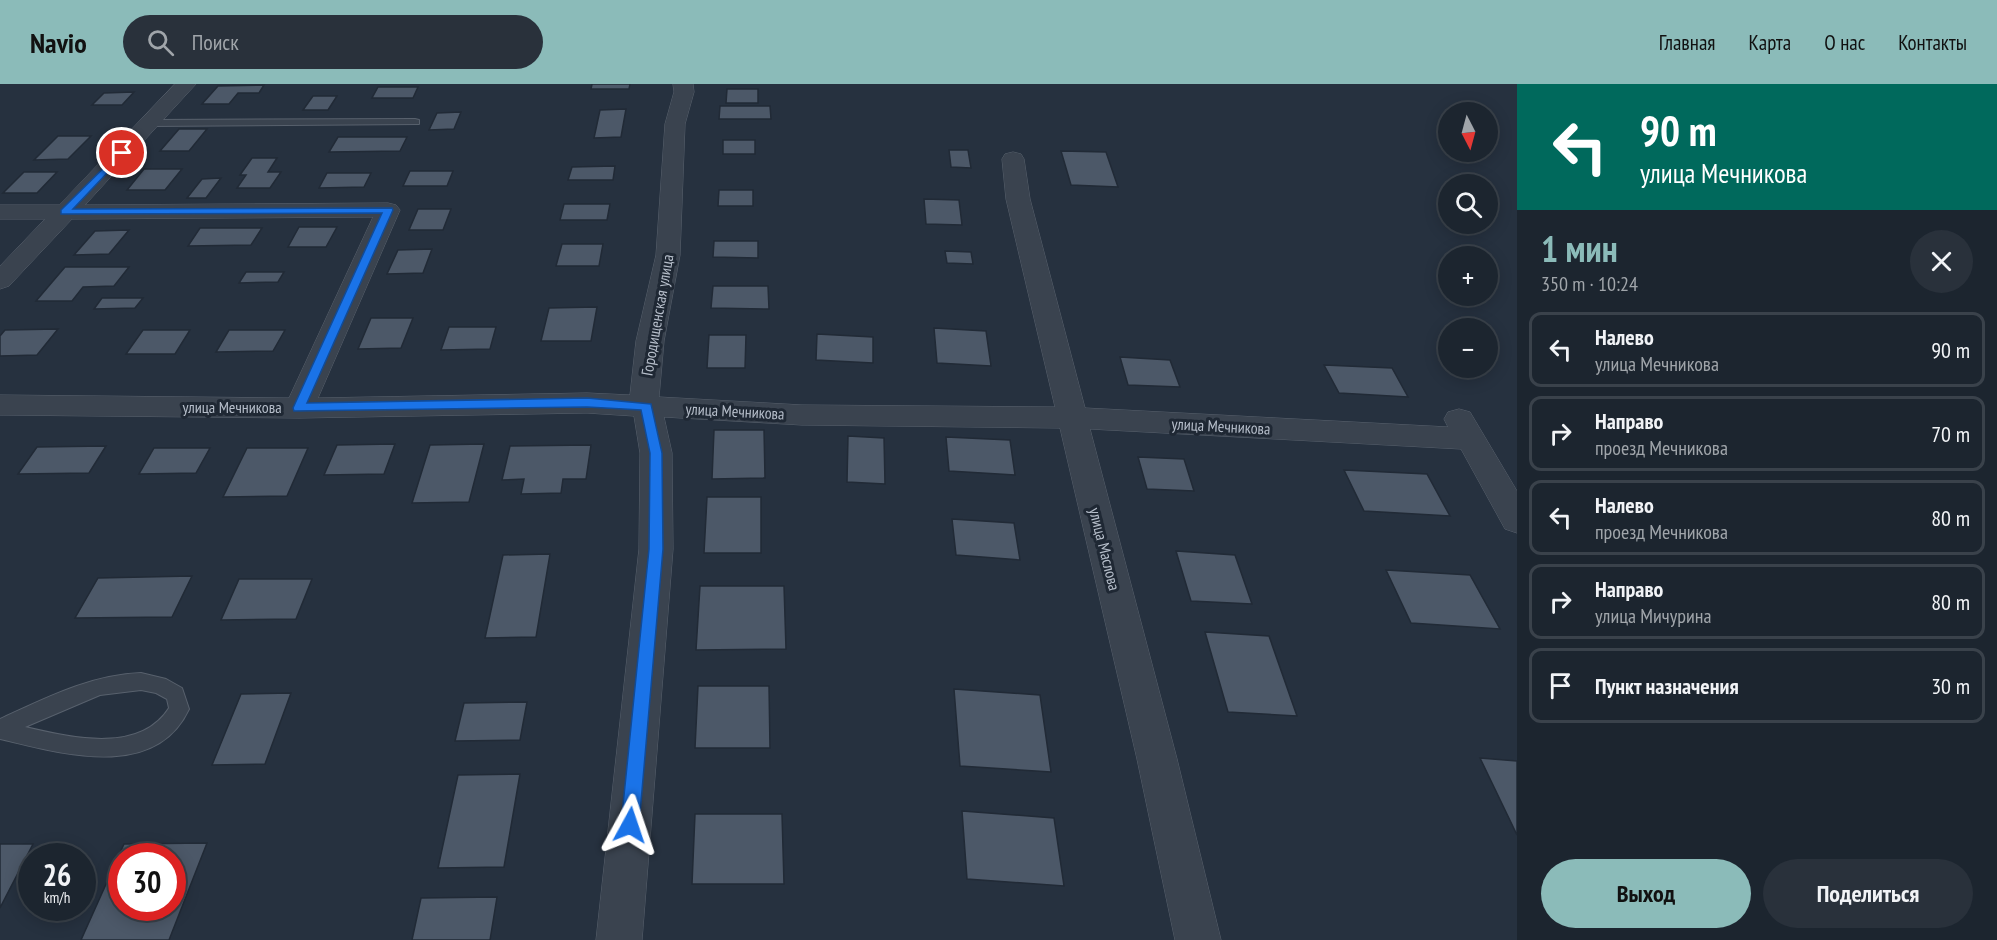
<!DOCTYPE html>
<html lang="ru">
<meta charset="utf-8">
<style>
body{margin:0;font-family:"PT Sans Narrow",sans-serif;background:#29313b;color:#f1f3f6;height:100vh;display:flex;flex-direction:column;font-size:22px;white-space:nowrap}
*{box-sizing:border-box;margin:0}
p{font-size:20px;color:#a0a5aa}
.icon{flex:none;width:33px;height:33px;fill:none;stroke:currentColor;stroke-width:2;stroke-linecap:round;stroke-linejoin:round}
.map{position:relative;flex:1;overflow:hidden}
.drawer{display:flex;flex-direction:column;background:#1c252f;width:480px}
.drawer>*{flex:none}
.guide{background:#00695c;color:#fff;overflow:hidden}
.needle{width:39px;rotate:174deg}
.fabs{position:absolute;left:1438px;top:18px;display:grid;gap:12px}
.fabs a{display:grid;place-items:center;width:60px;height:60px;border-radius:50%;background:#1c252f;box-shadow:0 3px 15px #0003,0 0 0 2px #3a424b;font-size:30px}
.speed{position:absolute;left:18px;top:759px;display:flex;gap:12px;font-size:30px;font-weight:700;text-align:center}
.speed>*{display:grid;place-content:center;width:78px;height:78px;border-radius:50%;background:#1c252f;box-shadow:0 3px 15px #0003,0 0 0 2px #3a424b;line-height:1}
.speed small{font-size:15px;font-weight:400}
.speed .limit{border:9px solid #d22;background:#fff;color:#111}
.pin{position:absolute;display:grid;place-items:center;width:51px;height:51px;color:#fff;margin:-26px;border:3px solid #fff;border-radius:50%;box-shadow:0 2px 6px #0007}
.me{position:absolute;width:66px;margin:-33px;rotate:5deg;stroke-linejoin:round;filter:drop-shadow(0 0 4px #0008)}
.turn{display:flex;align-items:center;gap:21px;height:126px;padding:0 24px;font-size:27px}
.turn .icon{width:78px;height:78px;stroke-width:2.5}
.turn b{display:block;font-size:42px;line-height:51px}
.round{display:grid;place-items:center;flex:none;width:63px;height:63px;border-radius:32px;background:#29313b}
.head{display:flex;align-items:center;justify-content:space-between;height:102px;padding:0 24px}
h1{font-size:36px;font-weight:600;line-height:45px;color:#8bbbb9}
.primary-button{display:flex;gap:12px;margin-top:auto;padding:12px 24px}
.primary-button a{flex:1;height:69px;border-radius:36px;background:#8bbbb9;color:#111;font-size:24px;font-weight:600;line-height:69px;text-align:center}
.primary-button a+a{background:#29313b;color:#f1f3f6}
ul{padding:0;list-style:none}
li{display:flex;align-items:center;gap:18px;height:75px;margin:0 12px 9px;padding:0 12px;border:3px solid #3a424b;border-radius:12px}
li div{flex:1}
li b{display:block;font-size:22px}
li em{font-style:normal}
header{display:flex;align-items:center;gap:36px;box-sizing:border-box;height:84px;padding:0 30px;background:#8bbbb9;color:#111}
header strong{font-size:28px}
nav{display:flex;gap:33px;margin-inline-start:auto;font-size:21px}
.search{width:420px;height:54px;background:#29313b;display:flex;align-items:center;gap:15px;box-sizing:border-box;padding:0 21px;border-radius:33px;color:#a0a5aa;font-size:22px}
main{display:flex;flex:1;min-height:0}
.map>svg:first-child{display:block}
.building{fill:#4c5868;stroke:#212a36;stroke-width:1.5;fill-rule:evenodd}
.lines{fill:none;stroke-linecap:round;stroke-linejoin:round}
.service-casing{stroke:#58616d;stroke-width:2}
.minor-casing{stroke:#58616d;stroke-width:1}
.service{fill:#3a434f;fill-rule:evenodd}
.minor{fill:#3a434f;fill-rule:evenodd}
.route{fill:#1a73e8;stroke:#114b97;stroke-width:1.5}
.labels{text-anchor:middle;stroke-width:6;stroke-linejoin:round;paint-order:stroke}
.street-label{font-size:16px;fill:#b6beca;stroke:#1f2834}
</style>
<header>
<strong>Navio</strong>
<div class="search"><svg class="icon" aria-label="search" viewBox="0 0 24 24"><circle cx="10" cy="10" r="6"/><path d="M15 15l6 6"/></svg>Поиск</div>
<nav><a>Главная</a><a>Карта</a><a>О нас</a><a>Контакты</a></nav>
</header>
<main>
<div class="map">
<svg width="1517" height="856" viewBox="0 0 1517 856">
<rect width="100%" height="100%" fill="#26313f"/>
<path class="building" d="M592 0H630L629 5H591Z
M264 1 259 9H238L229 20H202L218 2Z
M378 3H418L413 14H372Z
M727 5H758V19H726Z
M134 8 122 21H92L104 9Z
M313 12H337L328 26H303Z
M720 22H770L771 35H719Z
M626 25 621 53 594 54 600 26Z
M461 28 454 45 429 46 437 29Z
M179 45H207L189 67H160Z
M58 52H91L68 75 34 76Z
M338 53H407L400 67 329 68Z
M723 56H755V70H723Z
M949 66H968L971 84 951 83Z
M1061 67 1106 68 1118 103 1071 101Z
M252 74H277L268 88H281L270 104H237L246 91H240Z
M615 82 613 96H568L572 83Z
M144 85H182L165 106H127Z
M410 87H453L447 102H403Z
M24 88H57L37 109H3Z
M327 89H371L364 103 319 104Z
M221 94 206 114H187L202 95Z
M719 106H753V122H718Z
M924 115 959 116 962 141 926 140Z
M564 120H610L607 136H560Z
M418 125H451L443 146H409Z
M299 143H337L326 163H288Z
M200 144H262L251 161 188 162Z
M129 146 109 170 74 171 95 147Z
M714 157H758V174L713 173Z
M562 160H603L599 182H556Z
M432 165 423 189 387 190 398 166Z
M945 167 971 168 973 180 947 179Z
M65 183H129L114 202 83 203 72 217H36Z
M246 188H284L278 198 239 199Z
M713 202H768L769 225 711 224Z
M102 214H143L135 224 94 225Z
M597 223 591 257H541L549 224Z
M371 234H413L401 264 358 265Z
M449 243H496L490 265 441 266Z
M934 244 986 247 991 282 937 279Z
M58 245 37 271 0 272V252L5 246Z
M143 246H190L175 270H126Z
M229 246H285L273 267 216 268Z
M817 250 873 253V279L816 276Z
M709 251H746L745 284H707Z
M1120 273 1170 276 1180 303 1128 301Z
M1324 281 1392 284 1408 313 1339 309Z
M714 346H764L765 394 712 395Z
M848 352 884 354 885 400 847 398Z
M946 353 1010 356 1015 391 949 387Z
M395 360 384 390 324 391 337 361Z
M484 360 469 418 412 419 430 361Z
M591 361 586 395H563L561 409 521 410 524 395 502 396 510 362Z
M106 362 89 389 18 390 37 363Z
M154 364H210L196 389 139 390Z
M247 364H308L287 412 223 413Z
M1138 373 1184 375 1194 407 1147 405Z
M1344 386 1427 390 1450 432 1364 427Z
M707 413H761V469H704Z
M952 435 1014 439 1020 476 956 471Z
M1176 467 1235 471 1252 520 1191 517Z
M550 470 536 553 485 554 503 471Z
M1386 486 1470 491 1500 545 1411 539Z
M192 492 172 533 75 534 98 494Z
M239 495H312L296 535 221 536Z
M700 502H784L786 565 696 566Z
M1205 548 1269 552 1297 632 1228 628Z
M698 602H769L770 664H695Z
M954 605 1040 611 1051 688 960 682Z
M291 609 265 680 212 681 241 610Z
M527 618 520 656 455 657 464 619Z
M1480 674 1517 677V751Z
M520 690 504 783 438 784 458 691Z
M962 727 1054 734 1064 802 967 795Z
M695 730H782L784 800H692Z
M207 759 169 856H81L124 760ZM122 772H172V824H122Z
M0 760H33L0 824Z
M497 813 490 856H412L421 814Z"/>
<g class="lines">
<g class="service-casing">
<path id="service" d="M415 35 419 36V40L150 42 145 39 150 36Z
M141 589 166 595 182 604 189 625C155 698 60 669 0 655V635C46 614 90 591 141 589ZM141 606 156 609 167 615 169 624C139 671 69 653 25 643L100 611Z"/>
</g>
<g class="minor-casing">
<path id="minor" d="M175 0H196L85 121 388 119 396 121 400 126 318 314 587 309 630 311 636 257 656 171 665 40 674 8 673 0H693L694 8 685 40 680 171 664 257 659 313 802 321 1055 323 1006 115 1002 75 1005 70 1013 68 1021 70 1024 75 1030 115 1085 324 1448 343 1444 335 1448 328 1459 325 1470 328 1517 407V449L1505 445 1461 365 1090 345 1177 675 1221 856H1175L1137 675 1060 344 802 341 664 333 672 369 673 465 642 856H596L639 465 640 369 634 332 587 329 299 334 0 331V311L289 314 373 133 72 135 9 202 0 205V182L45 135H0V121H59Z"/>
</g>
<use href="#service" class="service"/>
<use href="#minor" class="minor"/>
</g>
<path class="route" d="M122 66 126 69 125 70 73 125 392 124 393 126 307 319 587 314 651 320 662 369 663 465 639 741 636 747 630 750 624 747 621 741 649 465 650 369 641 326 587 323 294 327 293 324 382 129 61 130V126Z"/>
<g class="labels">
<g class="street-label">
<text transform="translate(657 231) rotate(-80)" y="6">Городищенская улица</text>
<text x="232" y="329">улица Мечникова</text>
<text transform="translate(735 327) rotate(3)" y="6">улица Мечникова</text>
<text transform="translate(1221 342) rotate(3)" y="6">улица Мечникова</text>
<text transform="translate(1105 465) rotate(76)" y="6">улица Маслова</text>
</g>
</g>
</svg>
<div class="fabs">
<a><svg class="needle" viewBox="-14 -14 28 28"><path d="M0-13l5 13h-10z" fill="#e53935"/><path d="M0 13l5-13h-10z" fill="#a0a5aa"/></svg></a>
<a><svg class="icon" aria-label="search" viewBox="0 0 24 24"><circle cx="10" cy="10" r="6"/><path d="M15 15l6 6"/></svg></a>
<a>+</a>
<a>−</a>
</div>
<div class="speed"><div>26<small>km/h</small></div><div class="limit">30</div></div>
<div class="pin" style="left:122px;top:69px;background:#d93025"><svg class="icon" aria-label="arrive" viewBox="0 0 24 24"><path d="M6 21V4h12l-3 4 3 4H6"/></svg></div>
<svg class="me" style="left:630px;top:741px" viewBox="-20 -20 40 40"><path d="M0-17L14 15 0 8-14 15z" fill="#1a73e8" stroke="#fff" stroke-width="4"/></svg>
</div>
<section class="drawer">
<div class="guide">
<div class="turn"><svg class="icon" aria-label="left" viewBox="0 0 24 24"><path d="M17 20v-9H6M10 6l-5 5 5 5"/></svg><div><b>90 m</b>улица Мечникова</div></div>
</div>
<div class="head"><div><h1>1 мин</h1><p>350 m · 10:24</p></div><a class="round"><svg class="icon" aria-label="close" viewBox="0 0 24 24"><path d="M6 6l12 12M18 6L6 18"/></svg></a></div>
<ul>
<li><svg class="icon" aria-label="left" viewBox="0 0 24 24"><path d="M17 20v-9H6M10 6l-5 5 5 5"/></svg><div><b>Налево</b><p>улица Мечникова</p></div><em>90 m</em></li>
<li><svg class="icon" aria-label="right" viewBox="0 0 24 24"><path d="M7 20v-9h11M14 6l5 5-5 5"/></svg><div><b>Направо</b><p>проезд Мечникова</p></div><em>70 m</em></li>
<li><svg class="icon" aria-label="left" viewBox="0 0 24 24"><path d="M17 20v-9H6M10 6l-5 5 5 5"/></svg><div><b>Налево</b><p>проезд Мечникова</p></div><em>80 m</em></li>
<li><svg class="icon" aria-label="right" viewBox="0 0 24 24"><path d="M7 20v-9h11M14 6l5 5-5 5"/></svg><div><b>Направо</b><p>улица Мичурина</p></div><em>80 m</em></li>
<li><svg class="icon" aria-label="arrive" viewBox="0 0 24 24"><path d="M6 21V4h12l-3 4 3 4H6"/></svg><div><b>Пункт назначения</b></div><em>30 m</em></li>
</ul>
<div class="primary-button"><a>Выход</a><a>Поделиться</a></div>
</section>
</main>
